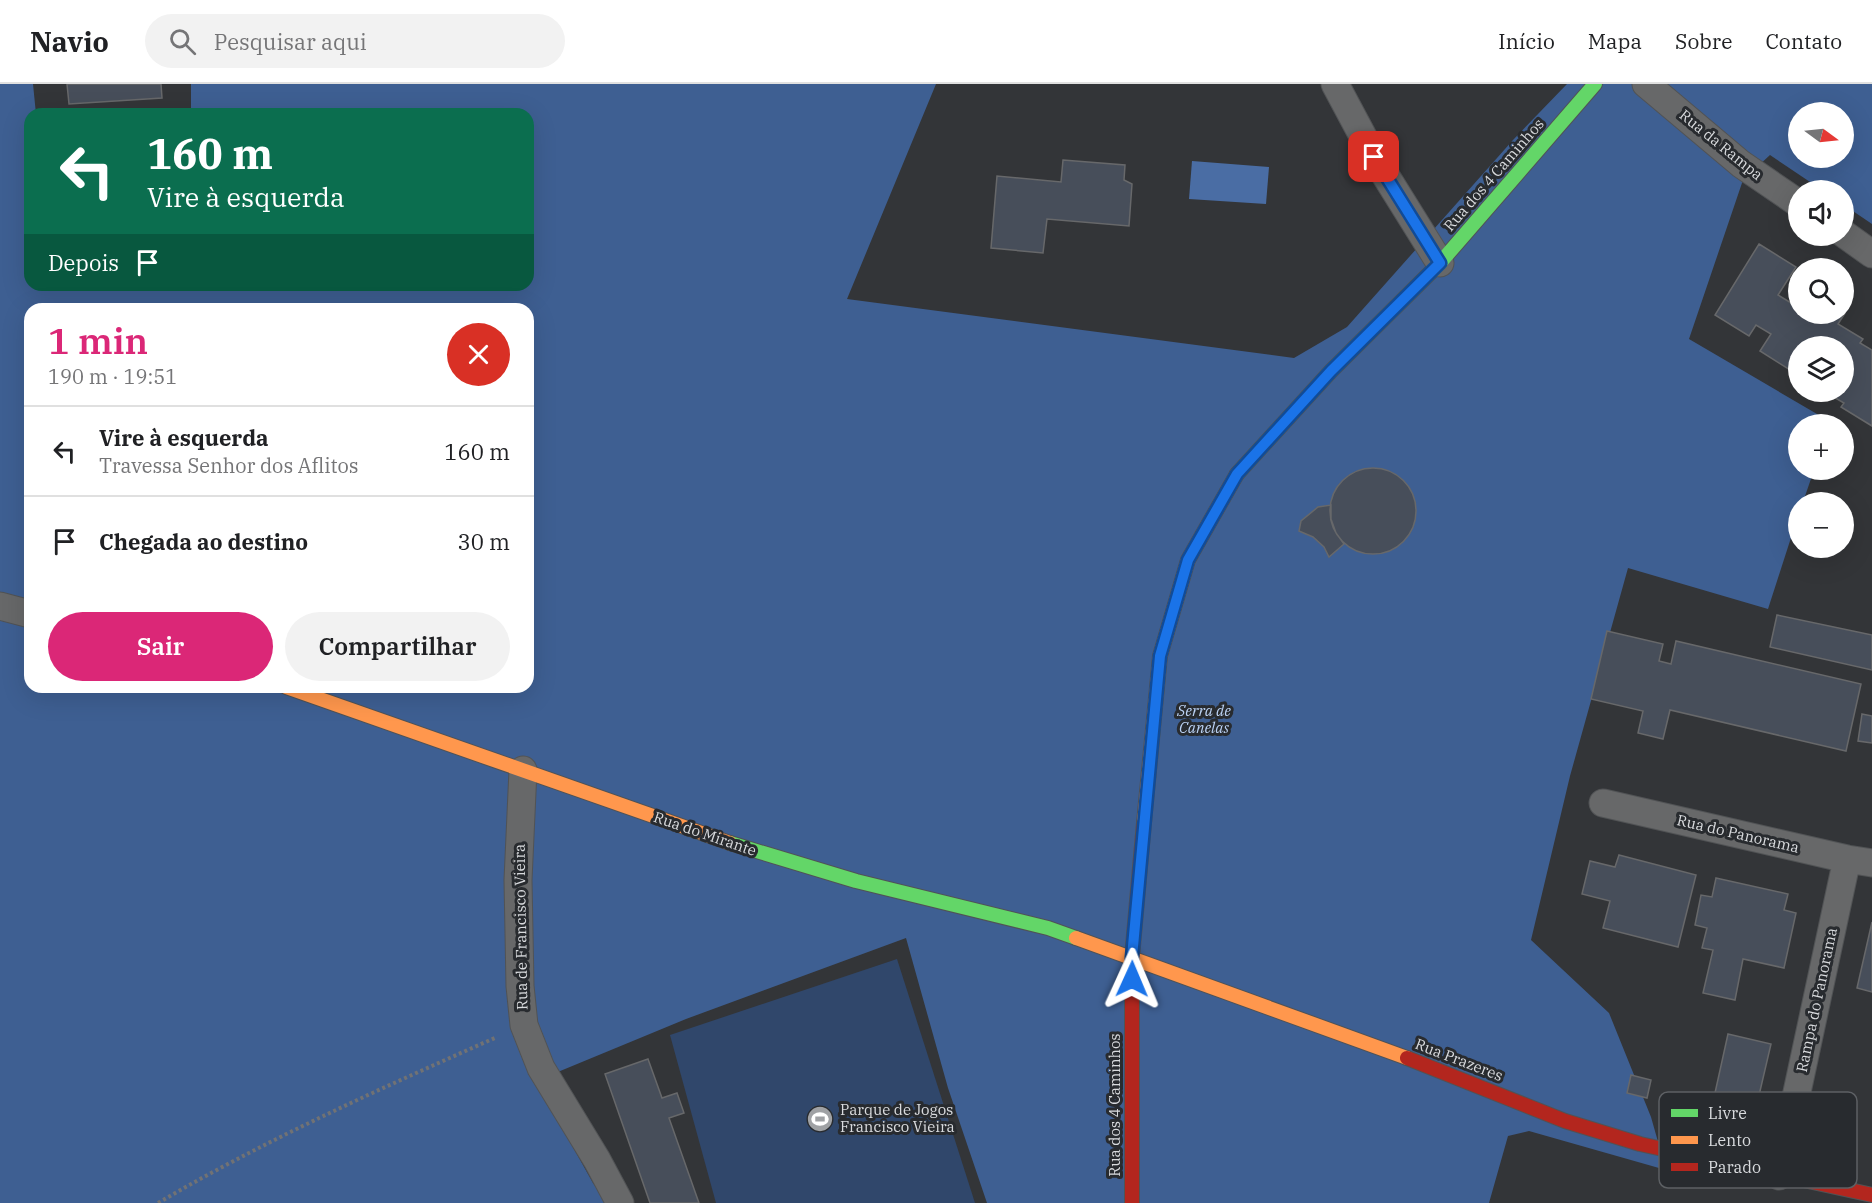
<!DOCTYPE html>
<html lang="pt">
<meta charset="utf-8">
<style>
body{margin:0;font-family:"IBM Plex Serif",serif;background:#f2f2f2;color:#202124;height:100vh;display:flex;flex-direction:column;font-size:22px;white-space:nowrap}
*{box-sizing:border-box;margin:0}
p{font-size:20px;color:#757577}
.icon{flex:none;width:33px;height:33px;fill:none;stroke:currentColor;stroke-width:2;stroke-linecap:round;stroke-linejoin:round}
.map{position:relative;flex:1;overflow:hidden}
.sheet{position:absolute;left:24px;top:219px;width:510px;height:390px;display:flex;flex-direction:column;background:#fff;border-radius:18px;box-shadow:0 6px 24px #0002}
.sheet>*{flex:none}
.guide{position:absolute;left:24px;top:24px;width:510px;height:183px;border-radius:18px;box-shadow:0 6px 24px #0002;background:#0b6e4f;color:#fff;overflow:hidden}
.needle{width:39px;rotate:105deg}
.fabs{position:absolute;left:1788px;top:18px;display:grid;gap:12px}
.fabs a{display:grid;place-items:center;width:66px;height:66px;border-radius:50%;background:#fff;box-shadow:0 6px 24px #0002;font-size:30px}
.pin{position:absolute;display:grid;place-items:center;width:51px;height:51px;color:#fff;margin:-26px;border-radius:12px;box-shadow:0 3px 9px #0006}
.me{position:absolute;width:66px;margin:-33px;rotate:1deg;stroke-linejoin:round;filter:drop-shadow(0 0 4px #0008)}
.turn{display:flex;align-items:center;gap:21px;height:126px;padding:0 24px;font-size:27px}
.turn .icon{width:78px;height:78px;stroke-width:2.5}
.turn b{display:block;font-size:42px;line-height:51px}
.then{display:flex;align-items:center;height:57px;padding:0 24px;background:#0003;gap:12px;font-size:22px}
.round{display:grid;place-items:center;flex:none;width:63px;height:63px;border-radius:32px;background:#f2f2f2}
.head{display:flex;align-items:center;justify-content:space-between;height:102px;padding:0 24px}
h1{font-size:36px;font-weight:600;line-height:45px;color:#db2777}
.cta{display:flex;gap:12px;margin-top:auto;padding:12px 24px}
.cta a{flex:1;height:69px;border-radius:36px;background:#db2777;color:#fff;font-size:24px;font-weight:600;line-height:69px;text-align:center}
.cta a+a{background:#f2f2f2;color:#202124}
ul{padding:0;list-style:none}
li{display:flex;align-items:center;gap:18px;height:90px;padding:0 24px;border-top:2px solid #e0e0e0}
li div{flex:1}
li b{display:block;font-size:22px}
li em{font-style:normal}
header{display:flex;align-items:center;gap:36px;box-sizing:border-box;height:84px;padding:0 30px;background:#fff;border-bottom:2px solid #e0e0e0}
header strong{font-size:28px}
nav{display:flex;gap:33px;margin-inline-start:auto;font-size:21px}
.search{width:420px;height:54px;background:#f2f2f2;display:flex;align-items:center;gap:15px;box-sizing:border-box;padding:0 21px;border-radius:33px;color:#757577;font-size:22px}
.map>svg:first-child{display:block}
.green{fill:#30476b}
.forest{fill:#3e5f92;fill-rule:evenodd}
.water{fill:#4a6da4}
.building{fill:#474e5a;stroke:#67686a;stroke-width:1.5}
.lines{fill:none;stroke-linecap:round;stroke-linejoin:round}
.street-casing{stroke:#515355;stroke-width:29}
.fast-casing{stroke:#515355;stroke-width:16}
.slow-casing{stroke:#515355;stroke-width:16}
.jam-casing{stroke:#515355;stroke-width:16}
.path{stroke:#717274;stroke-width:4;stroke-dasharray:3 3;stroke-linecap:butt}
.street{stroke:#676869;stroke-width:27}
.fast{stroke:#63d668;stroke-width:14}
.slow{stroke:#ff974d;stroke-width:14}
.jam{stroke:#b3261e;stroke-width:14}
.route-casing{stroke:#114b97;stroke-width:15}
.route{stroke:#1a73e8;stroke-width:10}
.labels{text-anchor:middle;stroke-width:6;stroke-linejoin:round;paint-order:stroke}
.street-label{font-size:15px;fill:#d9dbde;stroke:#282b2f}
.park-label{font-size:15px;font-style:italic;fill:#bbd2f4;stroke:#282b2f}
.poi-label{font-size:15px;fill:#d9dbde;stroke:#282b2f;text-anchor:start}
.key{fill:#282b2f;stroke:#5d6064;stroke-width:1.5}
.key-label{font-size:16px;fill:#d9dbde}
</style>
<header>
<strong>Navio</strong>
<div class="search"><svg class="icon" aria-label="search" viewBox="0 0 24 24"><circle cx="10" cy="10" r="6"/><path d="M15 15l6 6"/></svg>Pesquisar aqui</div>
<nav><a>Início</a><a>Mapa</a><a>Sobre</a><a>Contato</a></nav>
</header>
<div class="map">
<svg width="1872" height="1119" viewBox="0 0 1872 1119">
<rect width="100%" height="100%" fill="#333538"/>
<path class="green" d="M897 875 975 1119H716L670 951Z"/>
<path class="forest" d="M0 0H33L36 30H30V201H528V30H171L191 29V0H936L847 215 1294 274 1347 243 1513 56 1567 0H1872V140L1844 121V106H1822L1770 71 1743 96 1689 255 1829 337 1828 340H1798V386H1814L1803 418H1798V432L1768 525 1628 484 1570 692 1531 856 1609 929 1651 1033 1666 1086 1529 1047 1508 1052 1489 1119H987L948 1004 906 854 686 935 536 997 593 1099 608 1119H0ZM1798 28H1844V74H1798ZM30 225H528V603H30Z"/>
<path class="water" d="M1192 77 1269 83 1266 120 1189 115Z"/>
<path class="building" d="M67 0H161L162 14 69 20Z
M1063 76 1125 81 1124 96 1132 100 1129 142 1047 135 1043 169 991 164 997 92 1061 98Z
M1759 160 1796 183 1778 211 1796 222 1798 218V230H1844V228L1845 229 1838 240 1863 255 1860 259 1872 266V342L1841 323 1844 319 1825 308H1844V262H1798V291L1760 267 1771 250 1756 241 1749 252 1715 231Z
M1330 427a43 43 0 1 1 86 0a43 43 0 1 1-86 0Z
M1331 421V435L1336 449 1344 460 1329 473 1324 463 1313 453 1299 447 1301 437 1318 423Z
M1777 531 1872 551V586L1770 563Z
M1607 547 1663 560 1659 577 1671 580 1676 557 1861 600 1846 667 1670 626 1663 655 1638 649 1643 627 1591 615Z
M1862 630 1872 632V659L1858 657Z
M1619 771 1696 791 1678 863 1603 844 1610 817 1582 810 1590 777 1615 783Z
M1716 794 1788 810 1784 826 1796 829 1784 884 1743 875 1735 916 1703 909 1713 866 1702 864 1707 844 1695 841 1701 811 1712 813Z
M1872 838V908L1857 904Z
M1728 950 1771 960 1753 1037 1711 1027Z
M648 975 662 1014 677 1009 684 1029 669 1034 699 1119H650L605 990Z
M1631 991 1651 996 1647 1014 1627 1009Z"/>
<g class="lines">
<g class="street-casing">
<path id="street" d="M1335 0 1374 73 1440 179
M1646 0 1741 80 1798 119
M1844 150 1872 170
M0 522 30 530
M523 686 518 796 520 902 524 941 541 984 597 1076 620 1119
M1603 719 1847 775 1872 779
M1779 1092 1847 775"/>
</g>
<g class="fast-casing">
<path id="fast" d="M1237 390 1331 287 1440 179 1595 0
M730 759 856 797 1048 844 1076 854"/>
</g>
<g class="slow-casing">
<path id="slow" d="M286 603 730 759
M1144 739 1160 572 1188 476 1237 390
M1076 854 1407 974"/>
</g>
<g class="jam-casing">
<path id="jam" d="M1407 974 1565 1037 1640 1060 1872 1111
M1132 1119V873L1144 739"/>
</g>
<path class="path" d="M158 1119C267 1055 382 1004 497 953"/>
<use href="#street" class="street"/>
<use href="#fast" class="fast"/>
<use href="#slow" class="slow"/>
<use href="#jam" class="jam"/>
</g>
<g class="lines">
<g class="route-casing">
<path id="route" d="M1132 895V873L1160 572 1188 476 1237 390 1331 287 1440 179 1374 73"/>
</g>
<use href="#route" class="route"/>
</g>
<defs>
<g id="stadium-disc" transform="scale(1.35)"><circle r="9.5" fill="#9fa1a4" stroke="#282b2f"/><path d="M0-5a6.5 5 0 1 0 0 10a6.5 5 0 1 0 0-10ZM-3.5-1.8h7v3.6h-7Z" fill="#fff"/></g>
</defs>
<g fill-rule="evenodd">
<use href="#stadium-disc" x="820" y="1035"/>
</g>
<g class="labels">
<g class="street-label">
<text transform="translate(1721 61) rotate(39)" y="5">Rua da Rampa</text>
<text transform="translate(1494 91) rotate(-49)" y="5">Rua dos 4 Caminhos</text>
<text transform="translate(705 750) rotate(19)" y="5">Rua do Mirante</text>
<text transform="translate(1738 750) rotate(13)" y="5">Rua do Panorama</text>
<text transform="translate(521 843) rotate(-91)" y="5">Rua de Francisco Vieira</text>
<text transform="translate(1817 916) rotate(-78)" y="5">Rampa do Panorama</text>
<text transform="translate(1459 976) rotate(21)" y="5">Rua Prazeres</text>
<text transform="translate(1115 1021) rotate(-90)" y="5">Rua dos 4 Caminhos</text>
</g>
<g class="park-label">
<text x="1204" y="632">Serra de<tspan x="1204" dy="17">Canelas</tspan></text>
</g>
<g class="poi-label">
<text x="840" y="1031">Parque de Jogos<tspan x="840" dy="17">Francisco Vieira</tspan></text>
</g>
</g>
<rect x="1659" y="1008" width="198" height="96" rx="9" class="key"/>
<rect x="1671" y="1025" width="27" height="8" fill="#63d668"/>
<rect x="1671" y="1052" width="27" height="8" fill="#ff974d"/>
<rect x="1671" y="1079" width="27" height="8" fill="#b3261e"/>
<g class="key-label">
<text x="1708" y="1035">Livre</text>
<text x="1708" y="1062">Lento</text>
<text x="1708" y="1089">Parado</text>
</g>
</svg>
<div class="fabs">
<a><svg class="needle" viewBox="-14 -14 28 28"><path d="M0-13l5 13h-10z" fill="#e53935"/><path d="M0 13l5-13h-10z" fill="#757577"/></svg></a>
<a><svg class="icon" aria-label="sound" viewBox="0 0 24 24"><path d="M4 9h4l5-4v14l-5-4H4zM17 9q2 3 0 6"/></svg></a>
<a><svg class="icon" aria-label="search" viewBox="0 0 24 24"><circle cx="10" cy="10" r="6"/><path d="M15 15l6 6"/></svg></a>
<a><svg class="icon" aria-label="layers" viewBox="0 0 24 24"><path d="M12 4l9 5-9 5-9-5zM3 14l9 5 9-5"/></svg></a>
<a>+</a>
<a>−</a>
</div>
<div class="pin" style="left:1374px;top:73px;background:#d93025"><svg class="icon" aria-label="arrive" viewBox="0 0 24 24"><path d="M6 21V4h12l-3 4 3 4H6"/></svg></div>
<svg class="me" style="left:1132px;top:895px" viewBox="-20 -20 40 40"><path d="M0-17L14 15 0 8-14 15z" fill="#1a73e8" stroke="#fff" stroke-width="4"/></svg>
<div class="guide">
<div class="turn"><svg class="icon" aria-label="left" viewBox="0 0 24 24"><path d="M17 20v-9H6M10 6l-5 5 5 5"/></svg><div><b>160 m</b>Vire à esquerda</div></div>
<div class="then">Depois<svg class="icon" aria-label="arrive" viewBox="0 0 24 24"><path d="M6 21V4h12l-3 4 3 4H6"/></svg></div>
</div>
<section class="sheet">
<div class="head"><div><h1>1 min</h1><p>190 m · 19:51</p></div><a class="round" style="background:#d93025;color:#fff"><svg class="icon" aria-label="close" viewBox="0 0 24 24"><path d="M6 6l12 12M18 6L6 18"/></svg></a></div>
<ul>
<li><svg class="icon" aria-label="left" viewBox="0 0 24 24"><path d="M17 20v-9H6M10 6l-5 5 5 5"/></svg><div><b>Vire à esquerda</b><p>Travessa Senhor dos Aflitos</p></div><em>160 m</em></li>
<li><svg class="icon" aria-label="arrive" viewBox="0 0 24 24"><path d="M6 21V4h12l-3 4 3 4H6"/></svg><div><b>Chegada ao destino</b></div><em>30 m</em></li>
</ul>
<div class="cta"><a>Sair</a><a>Compartilhar</a></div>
</section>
</div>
